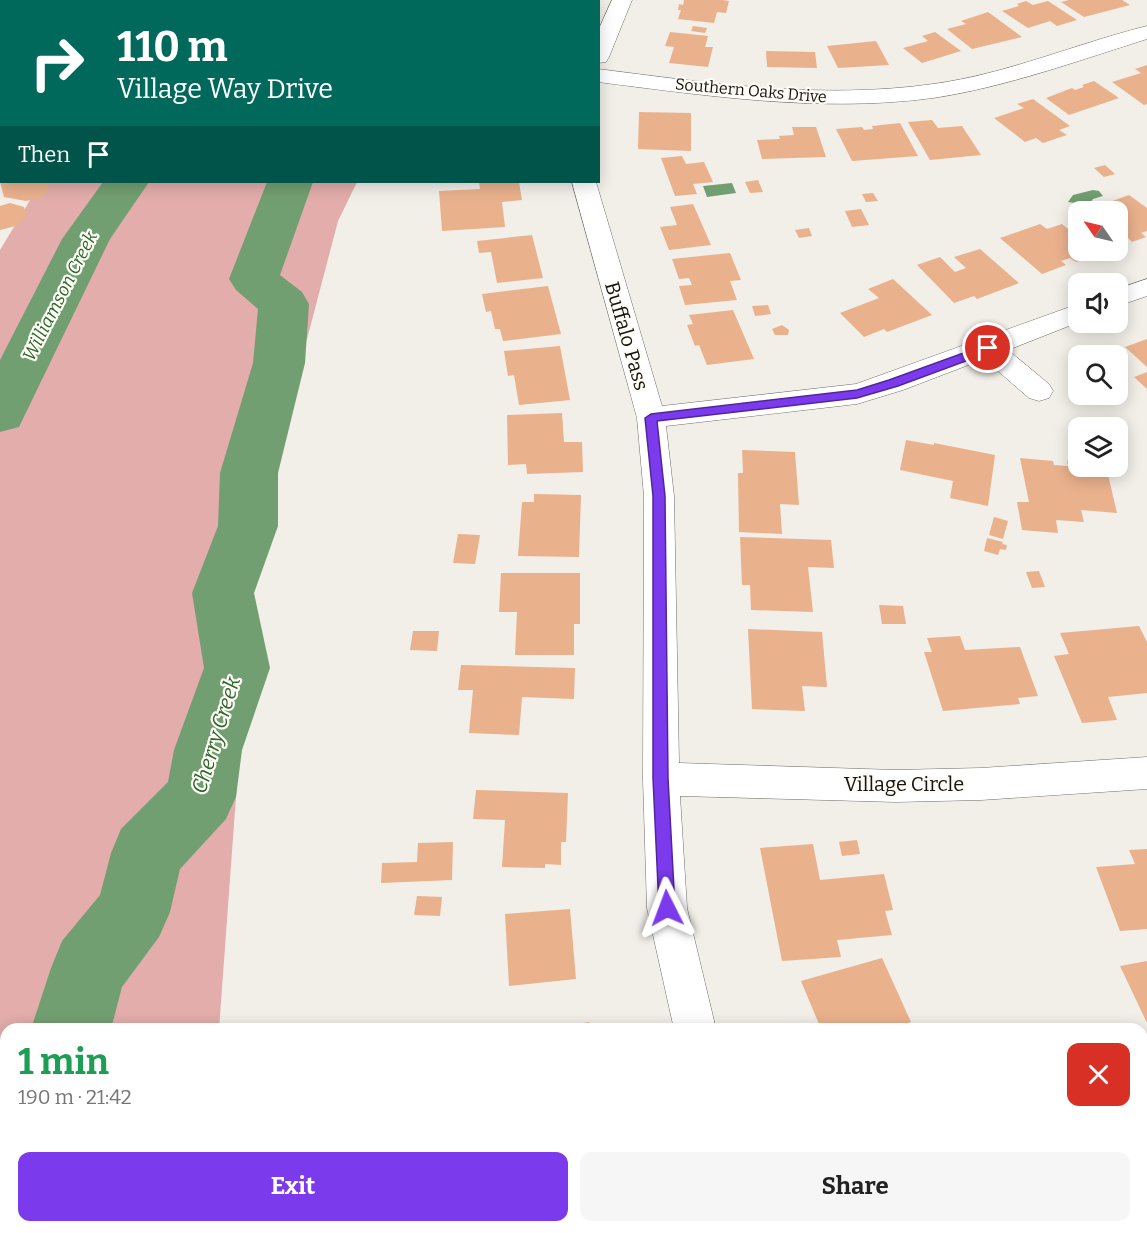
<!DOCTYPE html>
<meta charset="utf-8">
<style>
body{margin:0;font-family:Bitter,serif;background:#f6f6f6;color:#222;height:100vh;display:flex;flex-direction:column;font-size:22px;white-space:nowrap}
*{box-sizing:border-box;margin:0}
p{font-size:20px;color:#767676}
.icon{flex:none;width:33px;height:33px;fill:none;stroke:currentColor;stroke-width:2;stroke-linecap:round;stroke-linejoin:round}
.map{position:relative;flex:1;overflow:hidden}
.sheet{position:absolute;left:0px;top:1023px;width:1148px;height:210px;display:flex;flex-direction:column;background:#fff;border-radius:18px 18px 0 0;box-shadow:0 3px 15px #0003}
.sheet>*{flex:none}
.top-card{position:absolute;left:0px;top:0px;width:600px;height:183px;box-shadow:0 3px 15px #0003;background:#00695c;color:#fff;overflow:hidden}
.needle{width:39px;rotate:304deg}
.fabs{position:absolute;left:1068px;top:201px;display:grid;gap:12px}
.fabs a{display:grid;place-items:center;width:60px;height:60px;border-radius:12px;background:#fff;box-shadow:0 3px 15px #0003;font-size:30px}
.pin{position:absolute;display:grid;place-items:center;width:51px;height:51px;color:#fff;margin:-26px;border:3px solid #fff;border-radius:50%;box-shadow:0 2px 6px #0007}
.me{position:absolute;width:66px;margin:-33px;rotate:357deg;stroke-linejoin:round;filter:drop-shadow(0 0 4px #0008)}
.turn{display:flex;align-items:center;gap:21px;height:126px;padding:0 18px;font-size:27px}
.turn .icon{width:78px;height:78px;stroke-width:2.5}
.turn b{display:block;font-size:42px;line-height:51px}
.then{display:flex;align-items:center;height:57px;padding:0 18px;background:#0003;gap:12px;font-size:22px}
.round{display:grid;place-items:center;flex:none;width:63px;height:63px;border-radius:12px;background:#f6f6f6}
.headline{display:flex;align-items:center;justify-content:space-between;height:102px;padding:0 18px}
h1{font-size:36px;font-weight:700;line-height:45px;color:#1e9e55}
.button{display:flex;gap:12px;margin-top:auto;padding:12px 18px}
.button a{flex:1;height:69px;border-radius:12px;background:#7c3aed;color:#fff;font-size:24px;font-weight:700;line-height:69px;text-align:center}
.button a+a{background:#f6f6f6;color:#222}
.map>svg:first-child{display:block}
.green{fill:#e2adaa}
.water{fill:#729f71}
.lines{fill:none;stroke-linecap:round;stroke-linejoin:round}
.stream{fill:#729f71;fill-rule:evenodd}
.river{fill:#729f71;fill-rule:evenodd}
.building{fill:#eab18d}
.minor-casing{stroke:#716d68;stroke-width:1}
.minor{fill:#fff;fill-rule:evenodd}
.route{fill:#7c3aed;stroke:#51269a;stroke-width:1.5}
.labels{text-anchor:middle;stroke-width:4.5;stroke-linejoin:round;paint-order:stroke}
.far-street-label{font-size:16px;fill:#151412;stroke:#fffcf6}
.far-water-label{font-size:18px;font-style:italic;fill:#29672b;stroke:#fffcf6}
.street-label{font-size:20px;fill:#151412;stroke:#fffcf6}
.water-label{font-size:21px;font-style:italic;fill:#29672b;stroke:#fffcf6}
</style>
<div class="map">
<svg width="1147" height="1233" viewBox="0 0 1147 1233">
<rect width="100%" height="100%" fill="#f2eee8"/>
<path class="green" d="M183 0H441L182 1Z
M41 182H357L338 221 255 537 219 1029H6V1227H205L204 1233H0V250Z"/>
<path class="water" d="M732 183 736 193 707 197 703 186Z
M1093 190 1099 191 1103 196 1093 199 1088 205 1068 202 1073 195Z"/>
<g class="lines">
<path class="stream" d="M18 0H24L23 2H17Z
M2 20V25H0V21Z"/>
<path class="river" d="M237 0H276L236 2Z
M366 0H404L365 2Z
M103 182H149L110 239 19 427 0 432V360L62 239Z
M267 182H313L280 275 302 292 309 304 305 363 278 473V526L254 593 270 668 242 750 236 797 226 819 180 869 170 912 159 937 122 987 111 1029H31L51 968 62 941 100 895 111 853 121 829 168 782 174 750 204 668 192 593 218 526 220 473 253 363 258 309 236 290 229 279Z
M6 1089V1178L0 1181V1092Z"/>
</g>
<path class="building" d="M684 0H722L729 1 726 13 717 12 714 23 678 19 681 10H678L679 4 683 5Z
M1069 0H1122L1130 5 1084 17 1061 2Z
M1026 1 1033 5 1048 1 1077 20 1057 26 1050 21 1028 28 1002 11 1019 6 1017 4Z
M988 12 1022 37 972 49 947 29 966 24 961 21Z
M693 26 707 28 705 33 691 31Z
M670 32 708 36 705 47H713L708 67 669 63 674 47 665 46Z
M935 32 961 51 922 63 903 48 928 41 922 36Z
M876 41 889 65 838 68 827 46Z
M766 51 815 52 817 68 767 67Z
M1147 65V104L1144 105 1112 82 1141 73 1135 69Z
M1094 81 1119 98 1069 115 1046 98 1072 88 1075 90 1084 87 1082 85Z
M1033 99 1070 126 1059 130 1067 135 1043 143 1036 138 1025 142 994 118 1024 108 1017 104Z
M639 112 691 113V151L638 149Z
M932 120 938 128 962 126 981 155 930 160 908 122Z
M900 123 918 156 852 161 836 129 862 127 864 130 873 129 872 126Z
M792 127H816L826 157 762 159 757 140 780 139 779 136 794 135Z
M682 156 686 164 704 162 713 182 693 184 697 194 675 196 661 158Z
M1105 165 1115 174 1104 177 1094 168Z
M758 180 763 192 750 193 745 182Z
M0 182H46L49 189 41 198 26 201 4 197Z
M479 182H519L522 200 502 202 505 227 442 231 439 191 480 189Z
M873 193 878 201 866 202 862 194Z
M1129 195 1147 208V231L1141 233 1146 237 1132 242 1128 238 1118 242V212L1085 211Z
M10 203 24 207 27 216 16 226 0 230V206Z
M693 204 711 245 669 250 660 227 677 225 670 207Z
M861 209 869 225 852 227 845 211Z
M1040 224 1047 229 1062 224 1078 237V250H1095L1099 254 1076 262 1070 258 1061 261 1066 265 1042 274 1000 238Z
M809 228 812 236 799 238 795 230Z
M532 235 543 278 497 283 491 252 479 253 477 241Z
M980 249 1019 283 977 299 974 296 954 303 917 265 940 257 955 272 966 268 954 257Z
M730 253 741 280 730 281 737 300 685 305 679 286 692 285 689 278 679 279 672 259Z
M893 279 932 315 887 332 884 329 864 337 840 313 879 298 868 289Z
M548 286 561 334 503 341 500 329H495L491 311 486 312 482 294Z
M768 305 771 314 755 316 752 306Z
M733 310 754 359 707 365 699 345 695 346 687 325 693 324 689 315Z
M782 325 789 330 788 335H775L772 329Z
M1147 339V367L1125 347Z
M560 346 570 400 519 405 514 375 508 376 504 351Z
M1147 372V389L1134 377Z
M562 413 564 442H582L583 472 527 474 526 464 508 465 507 415Z
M906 440 934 445V443L995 455 988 506 950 498 953 481 900 470Z
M742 450 795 452 799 505 780 504 782 534 739 532 738 473H743Z
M1020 458 1053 461 1054 465 1068 466 1067 461H1078V466H1106L1117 513 1081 510 1084 522 1056 520 1058 533 1022 530 1017 502H1029Z
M534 494 581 495 579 557 518 556 522 502H534Z
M994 517 1008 521 1003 539 989 535Z
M458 534 480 535 475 564 453 563Z
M740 537 831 540 834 568 808 567 813 612 751 610 750 585H742Z
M987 538 1003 542 1002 544 1007 545 1006 550 1000 549 998 555 984 551Z
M1039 571 1045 587 1032 588 1026 572Z
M501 573H580V624H574V655H515L517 612H499Z
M879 605 903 606 906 624H882Z
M1139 626 1147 642V693L1108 697 1117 720 1082 723 1054 656 1069 654 1060 633Z
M748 629 822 632 827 687 802 686 805 711 752 709Z
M413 631H439L437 651 410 650Z
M960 636 965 650 1020 647 1038 696 1018 698 1020 704 943 711 924 652H932L927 638Z
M461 665 575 668 574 699 522 697 519 735 469 733 473 690H458Z
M476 790 568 793 566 842H561V865L545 864V868L502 867 505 820 473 819Z
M857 840 860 854 842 856 839 842Z
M453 842 452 880 381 883 382 863 417 862 418 843Z
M813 844 820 880 884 874 893 910 885 911 892 935 837 940 841 957 782 961 760 848Z
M1147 849V929L1120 931 1096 867 1135 864 1129 850Z
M417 896 442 897 440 916 414 915Z
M570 909 576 979 509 986 505 914Z
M882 958 911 1022 891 1029H821L801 981Z
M1147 961V1023L1120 966Z
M589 1022 590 1029H558V1028Z
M554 1227H646L649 1233H556Z
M906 1227H940L925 1233H908Z
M1018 1227H1118L1121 1233H1006Z"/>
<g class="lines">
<g class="minor-casing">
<path id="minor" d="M612 0H632L609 57 606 62 598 63V31Z
M1147 26V39C1077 61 1006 87 933 98 822 113 709 96 598 82V69C709 83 821 100 933 84 1007 74 1075 44 1147 26Z
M572 182H596L662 406 856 384 1078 304 1079 322 1008 350 1049 384 1053 391 1049 398 1039 401 1029 398 984 359 903 390 857 404 666 426 674 496 679 763 896 770 981 768 1147 757V789L981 800 896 802 680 796 687 908 716 1029H674L647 908 643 779 644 496 637 418Z
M1147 279V296L1118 306V289Z
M744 1227H790L792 1233H746Z"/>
</g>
<use href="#minor" class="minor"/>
</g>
<path class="route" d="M988 344 994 348 993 351 898 386 857 398 657 421 665 496 668 778 675 908 672 913 667 915 661 913 659 908 653 778V496L645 418 651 414 857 390 889 380Z"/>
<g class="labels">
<g class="far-street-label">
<text transform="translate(751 90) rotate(5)" y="6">Southern Oaks Drive</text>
</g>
<g class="far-water-label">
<text transform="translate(60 296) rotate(-63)" y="6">Williamson Creek</text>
</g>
<g class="street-label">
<text transform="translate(627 336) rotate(74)" y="7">Buffalo Pass</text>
<text x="904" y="791">Village Circle</text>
</g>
<g class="water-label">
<text transform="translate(216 735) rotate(-73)" y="7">Cherry Creek</text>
</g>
</g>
</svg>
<div class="fabs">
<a><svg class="needle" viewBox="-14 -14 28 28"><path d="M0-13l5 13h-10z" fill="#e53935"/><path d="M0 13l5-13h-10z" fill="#767676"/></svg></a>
<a><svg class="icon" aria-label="sound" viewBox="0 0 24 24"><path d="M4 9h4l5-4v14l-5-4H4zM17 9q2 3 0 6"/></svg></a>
<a><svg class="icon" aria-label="search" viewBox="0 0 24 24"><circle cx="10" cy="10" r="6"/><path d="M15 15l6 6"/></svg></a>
<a><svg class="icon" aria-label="layers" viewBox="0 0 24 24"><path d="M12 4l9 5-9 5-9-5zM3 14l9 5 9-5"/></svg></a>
</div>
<div class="pin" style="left:988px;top:348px;background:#d93025"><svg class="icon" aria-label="arrive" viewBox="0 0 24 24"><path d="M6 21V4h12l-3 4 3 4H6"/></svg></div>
<svg class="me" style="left:667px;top:908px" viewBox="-20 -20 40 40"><path d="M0-17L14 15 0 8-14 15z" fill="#7c3aed" stroke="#fff" stroke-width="4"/></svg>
<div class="top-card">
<div class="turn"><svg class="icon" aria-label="right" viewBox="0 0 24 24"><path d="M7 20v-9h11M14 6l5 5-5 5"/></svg><div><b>110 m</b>Village Way Drive</div></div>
<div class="then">Then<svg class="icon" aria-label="arrive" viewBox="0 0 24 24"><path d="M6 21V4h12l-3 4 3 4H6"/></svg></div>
</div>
<section class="sheet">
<div class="headline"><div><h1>1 min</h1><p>190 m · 21:42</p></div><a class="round" style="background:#d93025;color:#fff"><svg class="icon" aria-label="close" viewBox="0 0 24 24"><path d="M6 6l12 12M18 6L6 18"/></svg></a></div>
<div class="button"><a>Exit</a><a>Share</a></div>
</section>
</div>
